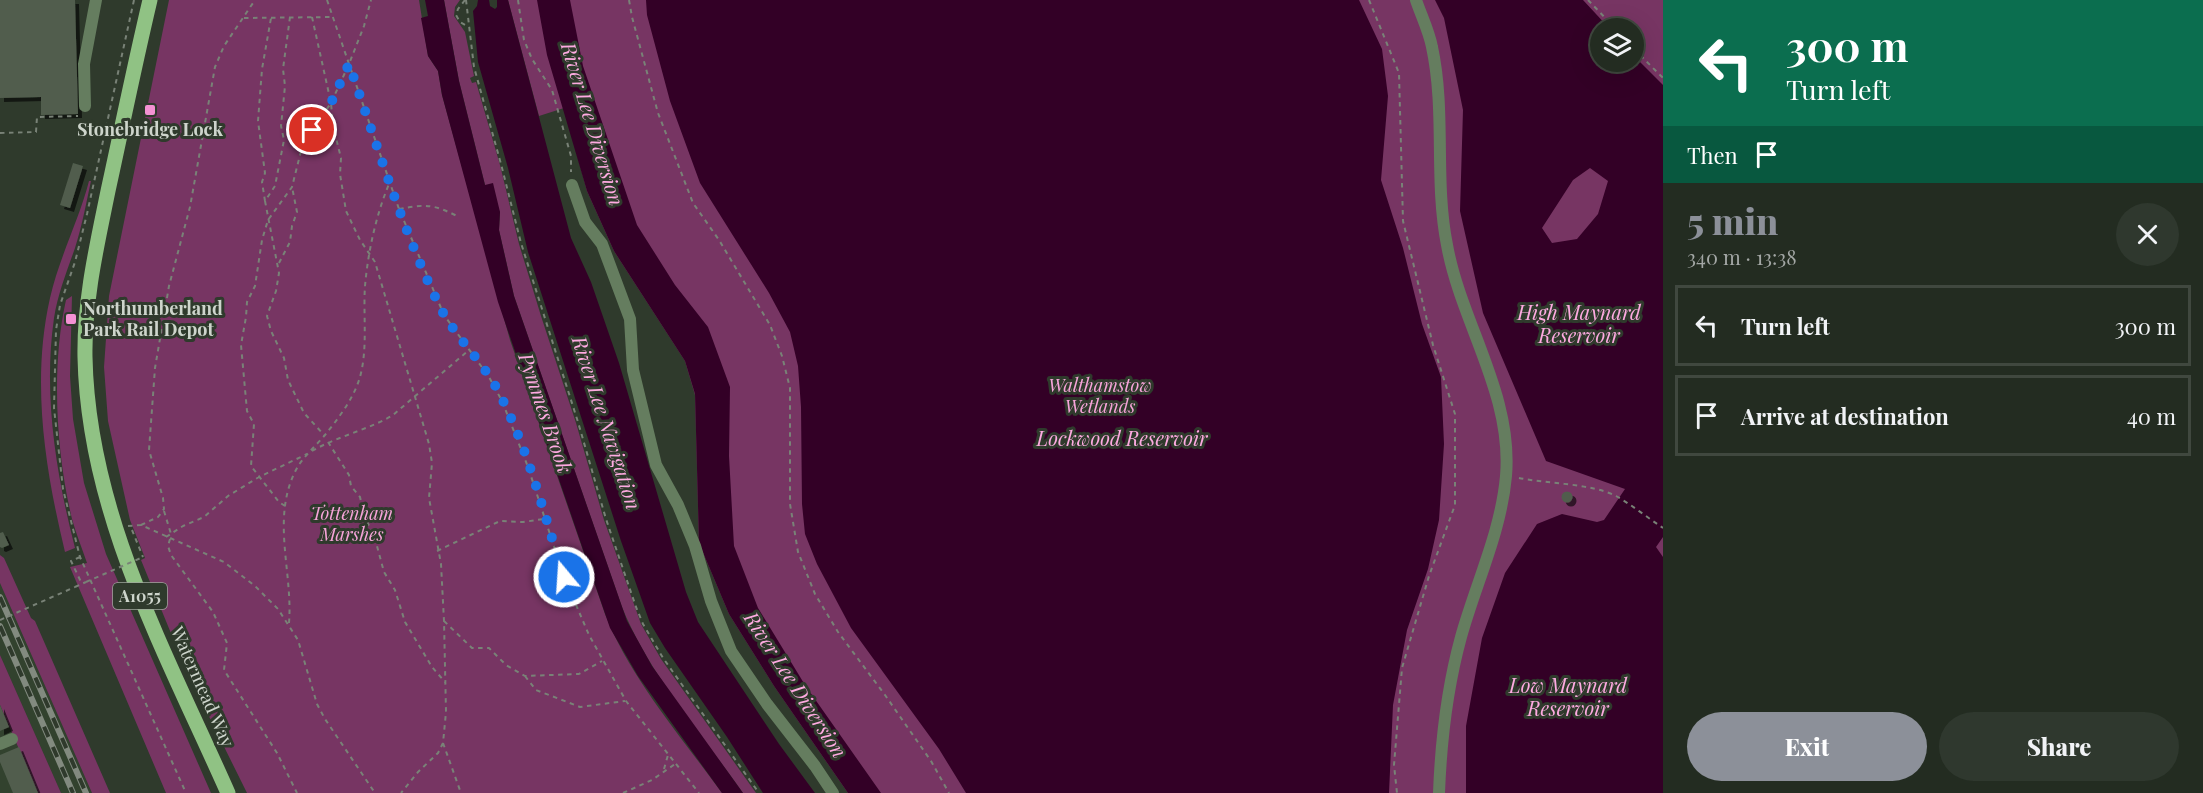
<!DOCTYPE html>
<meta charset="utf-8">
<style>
body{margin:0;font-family:"Playfair Display",serif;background:#2f382e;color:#f1f3f6;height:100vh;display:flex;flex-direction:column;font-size:22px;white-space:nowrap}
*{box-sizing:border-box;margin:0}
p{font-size:20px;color:#a3a7a5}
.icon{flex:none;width:33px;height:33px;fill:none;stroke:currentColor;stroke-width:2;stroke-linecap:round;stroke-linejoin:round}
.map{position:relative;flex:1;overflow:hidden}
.sheet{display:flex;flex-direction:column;background:#232c21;width:540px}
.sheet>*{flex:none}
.hud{background:#0b6e4f;color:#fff;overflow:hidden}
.buttons{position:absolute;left:1590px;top:18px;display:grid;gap:12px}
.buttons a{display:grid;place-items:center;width:54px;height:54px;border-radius:50%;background:#232c21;box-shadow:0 6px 24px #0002,0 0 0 2px #40483f;font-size:30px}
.pin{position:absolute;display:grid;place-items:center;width:51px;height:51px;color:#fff;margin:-26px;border:3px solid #fff;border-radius:50%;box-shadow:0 2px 6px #0007}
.me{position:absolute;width:66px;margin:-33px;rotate:342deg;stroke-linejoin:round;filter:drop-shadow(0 0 4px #0008)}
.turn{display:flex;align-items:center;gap:21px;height:126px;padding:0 24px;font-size:27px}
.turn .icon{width:78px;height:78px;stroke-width:2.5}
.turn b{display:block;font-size:42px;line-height:51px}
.then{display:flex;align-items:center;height:57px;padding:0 24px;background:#0003;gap:12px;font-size:22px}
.round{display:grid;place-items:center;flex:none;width:63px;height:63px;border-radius:32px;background:#2f382e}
.headline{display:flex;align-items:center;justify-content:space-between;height:102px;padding:0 24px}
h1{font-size:36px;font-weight:800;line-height:45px;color:#8c9099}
.primary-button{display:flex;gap:12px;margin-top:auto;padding:12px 24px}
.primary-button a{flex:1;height:69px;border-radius:36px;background:#8c9099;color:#fff;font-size:24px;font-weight:800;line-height:69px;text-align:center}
.primary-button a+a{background:#2f382e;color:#f1f3f6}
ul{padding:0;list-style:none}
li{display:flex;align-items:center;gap:18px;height:81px;margin:0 12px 9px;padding:0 12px;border:3px solid #40483f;border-radius:0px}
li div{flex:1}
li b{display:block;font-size:22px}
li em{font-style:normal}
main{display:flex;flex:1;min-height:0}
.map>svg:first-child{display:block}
.built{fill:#32422e}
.green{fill:#773563;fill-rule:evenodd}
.water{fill:#330026;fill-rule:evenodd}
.building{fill:#515d4d;filter:url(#shadow)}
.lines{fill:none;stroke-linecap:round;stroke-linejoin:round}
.path{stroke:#798277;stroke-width:2;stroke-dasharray:4.5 4.5;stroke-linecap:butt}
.minor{stroke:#657d5f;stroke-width:12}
.major{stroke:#90c284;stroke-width:15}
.rail-casing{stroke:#828a7f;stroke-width:6}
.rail{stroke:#2f3a2c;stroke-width:4;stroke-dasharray:11;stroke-linecap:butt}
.path-bridge{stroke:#798277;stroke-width:2;stroke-dasharray:4.5 4.5;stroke-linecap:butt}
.route{stroke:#1a73e8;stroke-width:10;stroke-dasharray:0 18}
.poi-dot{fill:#f491d3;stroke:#2f3a2c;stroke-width:2}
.labels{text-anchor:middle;stroke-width:6;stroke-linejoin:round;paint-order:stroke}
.shield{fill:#2f3a2c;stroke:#9ea69c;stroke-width:1.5}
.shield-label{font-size:16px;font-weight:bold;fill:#ced5cc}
.poi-label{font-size:18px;font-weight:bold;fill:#ced5cc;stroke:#2f3a2c}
.park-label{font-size:18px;font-style:italic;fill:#f7a4da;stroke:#2f3a2c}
.street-label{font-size:18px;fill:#ced5cc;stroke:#2f3a2c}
.water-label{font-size:20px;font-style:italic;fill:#feaae1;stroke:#2f3a2c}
</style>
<main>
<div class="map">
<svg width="1663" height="793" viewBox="0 0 1663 793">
<defs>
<filter id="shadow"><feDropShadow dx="4" dy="4" stdDeviation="0" flood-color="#0009"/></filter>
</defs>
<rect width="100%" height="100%" fill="#2f3a2c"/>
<path class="built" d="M0 583 92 793H61L0 655Z
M0 705 19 747 38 793H0Z"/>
<path class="green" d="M169 0H419L428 56 438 71 442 95 510 340 605 614C629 676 682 738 722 793H247L186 670 141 560 145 558 130 520 108 421 104 367 109 296Z
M444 0H460L455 7 454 16 465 32 474 76 470 78 472 83 476 82 500 165 519 244 541 316 576 423 604 520 641 624 661 659 756 793H743C702 735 648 672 622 607L514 296 499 230 500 212 485 185 459 81Z
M508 0H1663V793H848L774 686 729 614 699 543 695 395 685 361 614 251 587 191 564 108 539 116ZM1600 28H1634V62H1600Z
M89 181H91C86 204 82 226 75 248 67 271 58 293 54 318 43 395 56 474 75 548L65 552C45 469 31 382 50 298 59 258 79 220 89 181Z
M72 296 70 376 73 419 84 483 106 554 211 793H166L70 567 87 563C82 548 76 534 72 519 56 453 51 366 66 300Z
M0 555 4 558 31 618 35 621 110 793H92L0 583Z
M0 655 61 793H38L0 705Z"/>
<path class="water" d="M425 0H444L459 81 485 185 493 183 500 212 499 230 514 296 627 621 652 666 743 793H722L638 676 610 628 498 302 442 95 438 71 428 56 421 18 428 16Z
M478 0H489L490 6 495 9 497 7V0H508L571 238 591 282 619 363 686 592 698 622 779 744 815 793H763L727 737 665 648 650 623 621 541 528 252 508 168 478 62 473 11 477 6Z
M537 0H570L583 66 637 225 675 285 708 327 730 387 729 456 734 546 758 608 805 685 881 793H848L774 686 729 614 699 543 695 394 685 361 614 251 587 191 547 55Z
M646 0H1359L1382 49 1388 96 1381 180 1403 248 1422 324 1441 377 1444 444 1439 520 1428 569 1407 630 1393 705 1389 793H966L939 749 851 628 817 564 805 534 802 504 801 407 798 366 790 332 769 293 700 183 670 101 647 15Z
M1435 0H1583L1609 28H1600V62H1634V56L1663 85V537L1656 547 1663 557V793H1466V726L1482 638 1505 573 1537 524 1562 514 1597 522 1604 520 1625 489 1546 461 1483 313 1460 211 1463 110 1444 18ZM1590 168 1608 181 1598 214 1577 239 1552 243 1542 228 1573 180Z"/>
<path class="building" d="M0 0H75L78 114 41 115V97L0 98Z
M73 163 83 166 70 208 60 205Z
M1561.5 497a5.5 5.5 0 1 1 11 0a5.5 5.5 0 1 1-11 0Z
M3 532 9 545 2 548 0 547V533Z
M0 705 9 727 0 731Z
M19 747 38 793H13L0 762V755Z"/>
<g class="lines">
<path class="path" d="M134 0 87 214 75 262 60 305 56 330 54 408 63 489 80 557 186 793
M327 0 399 209 444 315 489 377 502 401 528 467 564 577 589 635 626 701 699 793
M465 0 458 9 456 15 460 22 469 27
M466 0 474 67 501 164 521 243 578 422 606 519 636 607 643 624 663 658 759 793
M518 0 524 40 532 59 552 90 571 156V172
M629 0 632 17 658 113 693 203 719 240 770 325 782 356 790 388V504L798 552 815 594 838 632 885 695 931 761 949 793
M1369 0 1399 73 1403 221 1433 345 1455 414V505L1429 576 1402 668 1394 765 1397 793
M1588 0 1615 28
M290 17 283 69 285 86 281 126 284 140 275 186 265 201 279 273 276 291 267 316 271 331 284 358 288 380 304 413 325 436
M312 17 331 103 333 126 341 158 340 174 346 211 360 240 375 262 429 444 432 463 429 498 441 564 444 621 446 712 443 743 438 753 418 772 401 793
M244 18 333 17
M1634 49 1663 78
M0 133 36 132 37 117 78 116
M265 201 262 182 265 173 258 121 262 69 271 18
M399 209C425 204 433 204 457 216
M279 263 290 242 292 226 297 212 292 187
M328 442 349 475 351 486 360 497 365 518 374 535 384 572 395 590 405 622 432 667 445 682
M312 451C338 436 368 430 393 415L469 350
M1519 478C1548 484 1590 483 1616 496 1632 505 1648 518 1663 528
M285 506 279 502 251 466 254 424 247 411 241 345 246 317 247 302 255 286 262 240 268 220 292 187 303 143 331 103 349 64 364 26 371 0
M164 511 171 534
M141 525 158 517 164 509 163 498 149 450 155 368 169 286 190 207 215 67 224 46 255 0
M128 526 141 525 224 562 255 586 278 609 298 640 317 704 325 719 375 793
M132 530 143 557
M166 537 183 526 204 517 228 496 259 477 307 454
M170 539 168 546 171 555 213 612 227 643 224 670 277 753 297 793
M437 551 500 521 523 522 544 519
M80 557 71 561 82 584
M75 587 86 582
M444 621 472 648H489L506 665 525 676 579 674 602 661
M289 623C293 574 272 521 294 474 301 458 314 448 325 435 338 419 354 398 360 377 368 348 363 315 365 286 368 252 376 215 389 184
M525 676 536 690 580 707 625 701
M443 743 461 793
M664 769 668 755
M623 793 652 780 675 764"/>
<path class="minor" d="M1416 0C1421 15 1429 31 1432 47 1446 112 1434 180 1447 245 1461 323 1513 394 1506 476 1501 532 1476 583 1461 637 1447 688 1441 740 1439 793
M85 106 84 64 96 0
M572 185 585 222 602 244 630 319 633 370 656 465 678 505 695 546 711 601 731 651 767 704 815 766 833 793
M0 744 12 739"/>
<path class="major" d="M150 0C135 63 122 127 108 191 97 245 84 300 85 357 88 513 166 653 228 793"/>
<g class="rail-casing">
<path id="rail" d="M0 597 86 793
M0 626 73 793"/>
</g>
<use href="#rail" class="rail"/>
<path class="path-bridge" d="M86 582 143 557
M0 620 75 587"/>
</g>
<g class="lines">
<path class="route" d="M312 130 331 103 349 64C377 144 401 226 438 303 453 335 480 358 497 389 528 447 544 515 564 577"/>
</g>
<g class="poi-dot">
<rect x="144" y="104" width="12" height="12" rx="3"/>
<rect x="65" y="313" width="12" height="12" rx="3"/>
</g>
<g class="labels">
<rect class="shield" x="113" y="583" width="54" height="26" rx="4.5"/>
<g class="shield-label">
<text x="140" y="602">A1055</text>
</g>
<g class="poi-label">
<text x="150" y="136">Stonebridge Lock</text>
<text x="83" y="315" text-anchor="start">Northumberland<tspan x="83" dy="21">Park Rail Depot</tspan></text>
</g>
<g class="park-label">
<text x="1100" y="392">Walthamstow<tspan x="1100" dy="21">Wetlands</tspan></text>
<text x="352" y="520">Tottenham<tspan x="352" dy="21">Marshes</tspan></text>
</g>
<g class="street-label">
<text transform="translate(202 687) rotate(66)" y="6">Watermead Way</text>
</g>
<g class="water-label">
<text transform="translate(592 124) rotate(73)" y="7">River Lee Diversion</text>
<text x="1579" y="320">High Maynard<tspan x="1579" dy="23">Reservoir</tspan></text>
<text transform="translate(545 413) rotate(71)" y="7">Pymmes Brook</text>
<text transform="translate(606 423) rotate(72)" y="7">River Lee Navigation</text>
<text x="1122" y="446">Lockwood Reservoir</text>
<text transform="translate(795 685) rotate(57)" y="7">River Lee Diversion</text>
<text x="1568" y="693">Low Maynard<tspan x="1568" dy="23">Reservoir</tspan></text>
</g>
</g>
</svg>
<div class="buttons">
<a><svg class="icon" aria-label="layers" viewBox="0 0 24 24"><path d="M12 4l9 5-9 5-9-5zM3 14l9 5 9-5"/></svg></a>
</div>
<div class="pin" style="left:312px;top:130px;background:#d93025"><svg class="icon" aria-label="arrive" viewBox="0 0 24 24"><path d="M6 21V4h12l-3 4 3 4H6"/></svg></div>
<svg class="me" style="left:564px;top:577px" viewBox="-20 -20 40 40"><circle r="17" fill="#1a73e8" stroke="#fff" stroke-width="3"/><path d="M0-11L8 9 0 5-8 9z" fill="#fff"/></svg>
</div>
<section class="sheet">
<div class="hud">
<div class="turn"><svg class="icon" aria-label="left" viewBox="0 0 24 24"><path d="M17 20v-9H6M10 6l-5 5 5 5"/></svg><div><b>300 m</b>Turn left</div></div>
<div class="then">Then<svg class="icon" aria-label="arrive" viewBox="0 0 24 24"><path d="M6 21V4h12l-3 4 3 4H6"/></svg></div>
</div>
<div class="headline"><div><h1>5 min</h1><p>340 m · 13:38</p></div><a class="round"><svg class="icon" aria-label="close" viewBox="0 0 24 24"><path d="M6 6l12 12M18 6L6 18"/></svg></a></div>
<ul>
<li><svg class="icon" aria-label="left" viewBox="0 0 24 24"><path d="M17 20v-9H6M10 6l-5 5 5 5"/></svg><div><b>Turn left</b></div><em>300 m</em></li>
<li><svg class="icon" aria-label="arrive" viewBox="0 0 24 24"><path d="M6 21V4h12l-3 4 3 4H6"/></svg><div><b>Arrive at destination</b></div><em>40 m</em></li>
</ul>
<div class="primary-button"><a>Exit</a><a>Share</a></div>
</section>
</main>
